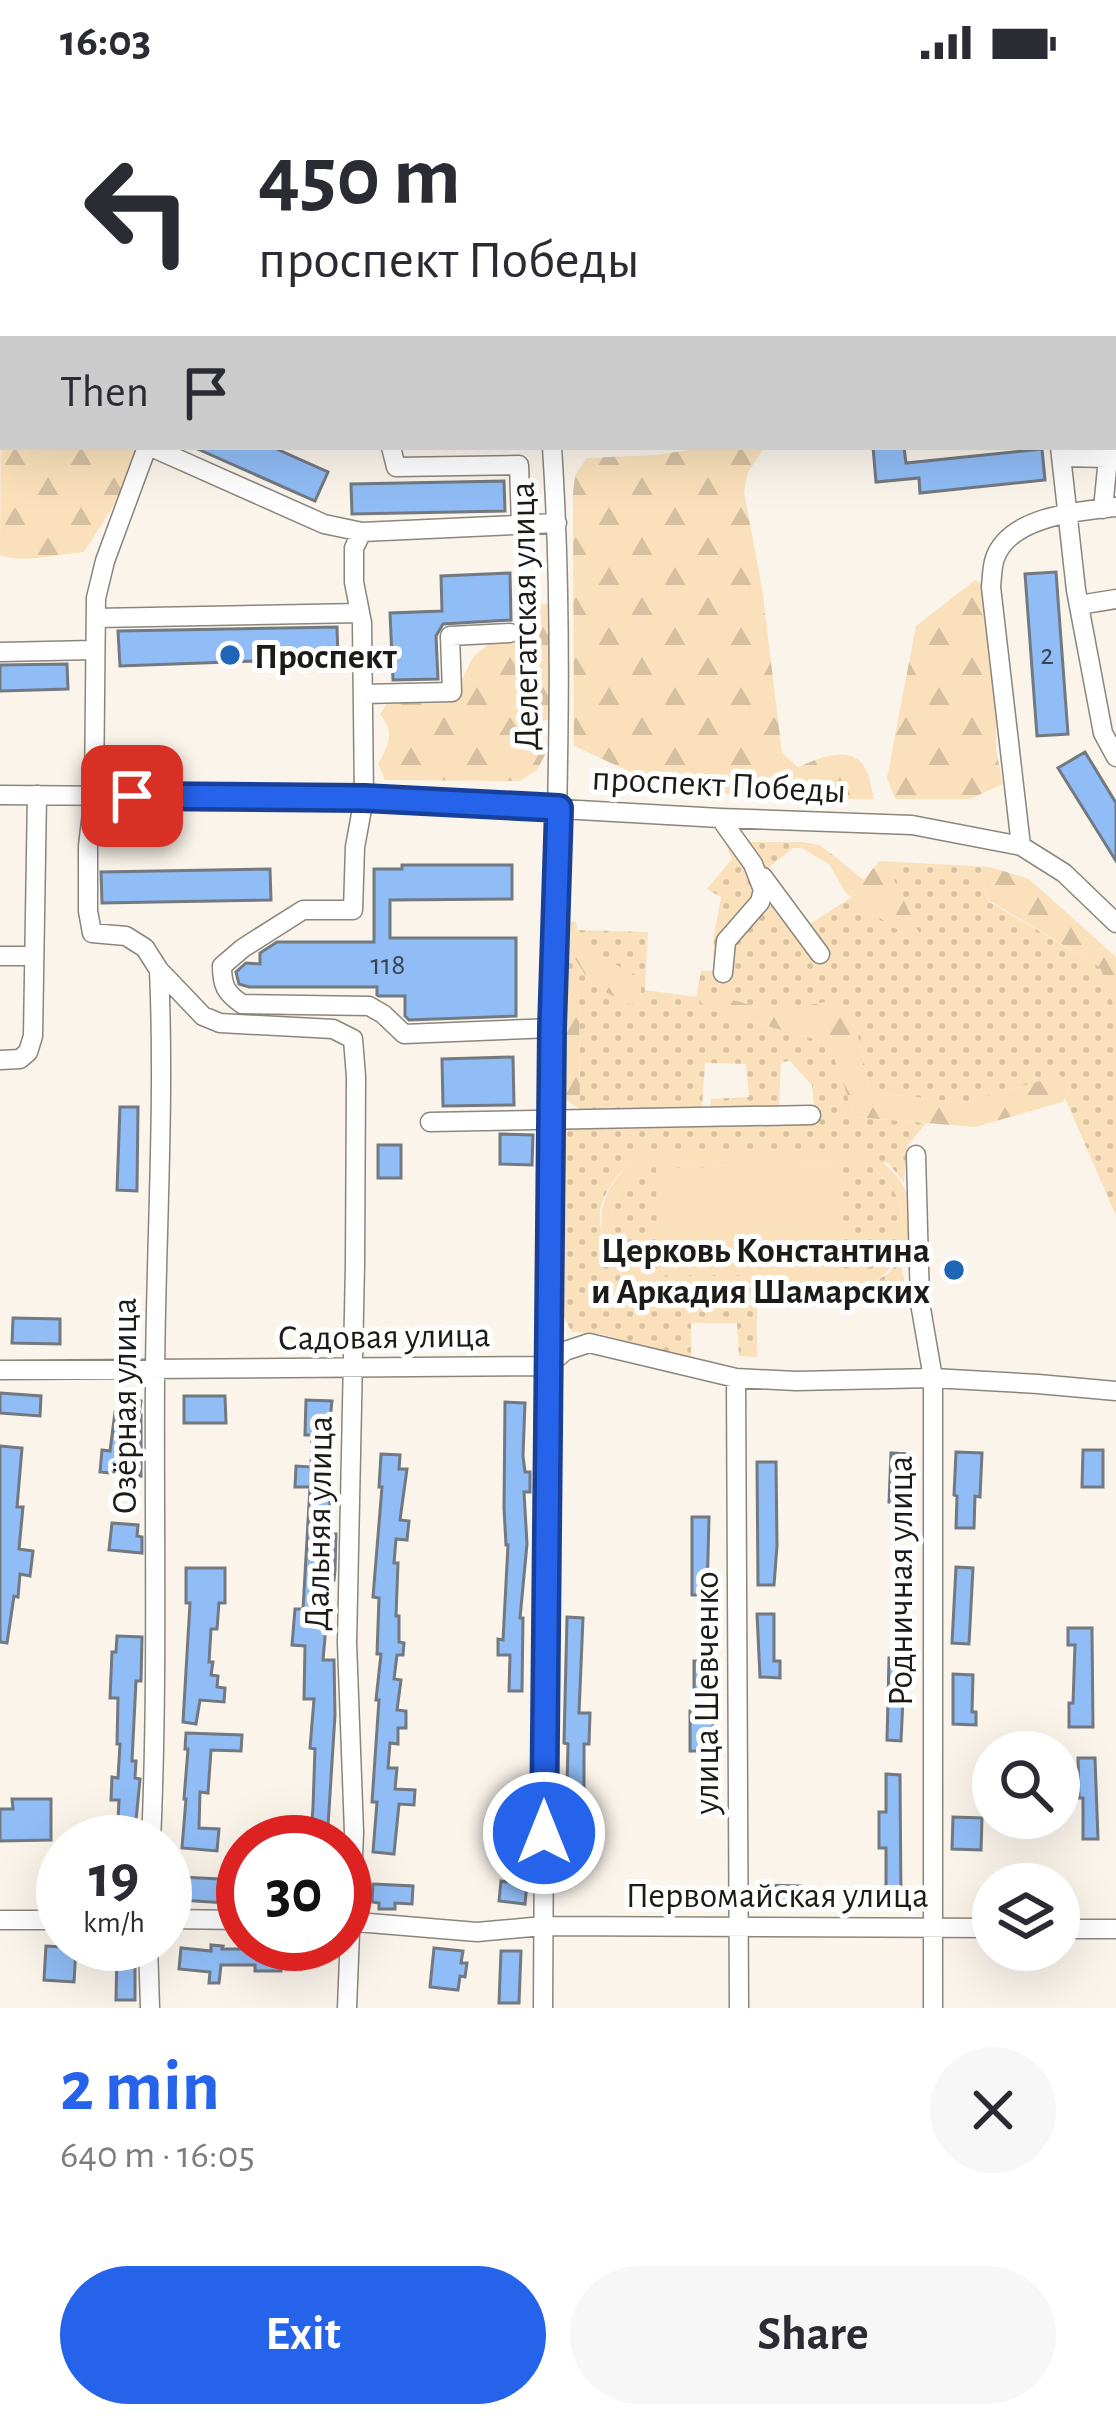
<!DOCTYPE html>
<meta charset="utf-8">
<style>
body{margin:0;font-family:"Alegreya Sans",sans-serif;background:#f7f7f7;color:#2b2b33;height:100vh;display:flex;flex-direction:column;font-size:45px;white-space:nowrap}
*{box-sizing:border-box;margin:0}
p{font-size:39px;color:#7c7c81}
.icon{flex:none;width:66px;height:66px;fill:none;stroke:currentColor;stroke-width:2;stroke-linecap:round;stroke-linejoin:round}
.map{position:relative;height:1924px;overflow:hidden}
.panel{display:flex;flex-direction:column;background:#fff;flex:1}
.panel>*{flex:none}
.top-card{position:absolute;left:0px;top:0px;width:1116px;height:366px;box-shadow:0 12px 48px #0002;background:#fff;color:#2b2b33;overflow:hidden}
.controls{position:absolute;left:972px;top:1647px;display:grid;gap:24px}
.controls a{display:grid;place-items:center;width:108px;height:108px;border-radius:50%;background:#fff;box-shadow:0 12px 48px #0002;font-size:60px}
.speed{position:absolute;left:36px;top:1731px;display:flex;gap:24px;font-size:60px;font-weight:700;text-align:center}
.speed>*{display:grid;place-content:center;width:156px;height:156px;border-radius:50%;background:#fff;box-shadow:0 12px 48px #0002;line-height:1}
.speed small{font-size:30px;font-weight:400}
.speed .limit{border:18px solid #d22;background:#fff;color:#111}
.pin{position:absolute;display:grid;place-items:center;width:102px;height:102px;color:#fff;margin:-51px;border-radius:24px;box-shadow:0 6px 18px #0006}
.me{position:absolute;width:132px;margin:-66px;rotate:0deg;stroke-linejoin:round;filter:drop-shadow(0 0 9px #0008)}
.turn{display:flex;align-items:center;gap:42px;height:252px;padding:0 60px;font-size:54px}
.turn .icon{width:156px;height:156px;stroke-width:2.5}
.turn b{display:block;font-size:84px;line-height:102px}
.then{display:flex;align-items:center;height:114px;padding:0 60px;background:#0003;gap:24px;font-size:45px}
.round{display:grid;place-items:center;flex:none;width:126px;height:126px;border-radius:63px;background:#f7f7f7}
.headline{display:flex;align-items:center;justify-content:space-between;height:204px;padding:0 60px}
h1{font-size:72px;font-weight:700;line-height:90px;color:#2563eb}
.primary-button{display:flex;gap:24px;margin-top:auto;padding:24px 60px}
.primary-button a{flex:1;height:138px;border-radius:72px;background:#2563eb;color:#fff;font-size:48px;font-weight:700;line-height:138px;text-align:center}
.primary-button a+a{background:#f7f7f7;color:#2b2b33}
.status{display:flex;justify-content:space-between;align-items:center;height:84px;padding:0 60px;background:#fff;direction:ltr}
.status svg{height:33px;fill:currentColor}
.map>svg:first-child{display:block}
.grass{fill:url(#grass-dots)}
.forest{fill:url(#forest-firs)}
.pitch{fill:#fae1bb;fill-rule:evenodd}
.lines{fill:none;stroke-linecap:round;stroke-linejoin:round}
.stream{stroke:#fed492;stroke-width:4.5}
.building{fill:#90bdf6;stroke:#737981;stroke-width:3}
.minor-casing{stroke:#8b867d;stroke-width:21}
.minor{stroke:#fff;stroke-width:18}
.route-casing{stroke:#184099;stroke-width:30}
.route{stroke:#2563eb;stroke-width:21}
.poi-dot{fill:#2066b6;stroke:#fff;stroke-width:4.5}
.labels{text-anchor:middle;stroke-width:10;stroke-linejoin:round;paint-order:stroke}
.number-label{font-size:30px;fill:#3a4450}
.street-label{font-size:36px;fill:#1d1b18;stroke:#fff}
.poi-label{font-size:36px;font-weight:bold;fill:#1d1b18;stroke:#fff;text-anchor:start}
</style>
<div class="status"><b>16:03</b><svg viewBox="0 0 49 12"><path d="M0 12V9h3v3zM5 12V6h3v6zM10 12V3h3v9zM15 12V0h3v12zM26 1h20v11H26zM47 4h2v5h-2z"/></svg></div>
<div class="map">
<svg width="1116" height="1924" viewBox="0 0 1116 1924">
<defs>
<pattern id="grass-dots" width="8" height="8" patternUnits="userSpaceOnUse" patternTransform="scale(3)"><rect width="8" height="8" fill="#fae1bb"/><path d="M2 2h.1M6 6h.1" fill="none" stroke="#d6c0a0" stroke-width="1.8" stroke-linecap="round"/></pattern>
<pattern id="forest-firs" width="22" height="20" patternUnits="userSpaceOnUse" patternTransform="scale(3)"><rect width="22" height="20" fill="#fae1bb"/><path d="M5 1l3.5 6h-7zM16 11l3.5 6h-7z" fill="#d6c0a0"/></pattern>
</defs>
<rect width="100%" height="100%" fill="#faf4eb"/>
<path class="grass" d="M725 758H802V764H793L767 785 808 841 852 813 894 844 891 789 879 777 990 783 984 799 988 817 1100 883 1116 927V1132L1065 1014 1070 1001 1060 991 965 1019 871 1008 856 944 830 918 777 928 707 909 706 925 829 959 855 1033 926 1039 908 1061 904 1098 888 1079 643 1069C619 1086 590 1118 603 1151 608 1164 635 1192 645 1205L868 1202 889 1189 900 1176 908 1217 757 1219V1273L739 1272 737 1239H691V1277L602 1250 572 1248 559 1224 563 1042 815 1034 812 1001 790 977 781 978 779 1022 710 1026 711 1015 749 1013 746 980 705 979 702 1025 585 1031 580 1025 579 909 564 888 566 861 592 901 597 872 578 861 577 846 648 848 645 906 696 913 701 887H713L714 852 721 813 707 805 732 775Z
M866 1079C913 1111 914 1157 868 1191L645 1193C601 1160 601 1115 643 1081Z"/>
<path class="forest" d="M1 271H3V363H139L127 401 84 468C58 470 23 480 0 471Z
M709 363H765L748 388 744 408 762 504 782 669 798 683C818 675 851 659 865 684 870 693 872 706 874 715H779L663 703 574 662 573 410 575 391 587 374 656 371Z
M975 496 983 500 996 596V666L1003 700 970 715H895L887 694 916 542Z
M538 520H551V634L537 639 517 665 546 669 537 686 520 697 385 696 378 680C389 660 395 649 380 630L388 618 452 616 473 573 495 555 536 550Z
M802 758 820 761 864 796 879 777 891 789 921 853 894 844 845 808 829 780 802 764Z
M990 783 1029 795 1116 873V928L1100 883 988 816 984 799Z
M568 837 576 838 579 861 641 894V909L631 921 592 901 566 861Z
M564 888 579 909 580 1025 566 1016Z
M707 909 777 928 829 917 856 944 871 1008 965 1019 1060 991 1070 1001 1063 1018 975 1043 855 1033 829 959 706 925 698 914Z"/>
<path class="pitch" d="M866 1067C928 1103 928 1165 868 1202L645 1205C587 1167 587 1109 643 1069ZM866 1079C913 1110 914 1157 868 1190L645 1193C601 1160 601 1115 643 1081Z
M839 1082 840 1188 657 1190 656 1084Z"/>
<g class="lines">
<path class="stream" d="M682 0V3"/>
</g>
<path class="building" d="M193 363H272L328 388 315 417Z
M873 363H904L906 379 1042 365 1045 396 920 409 919 394 876 398Z
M504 397 505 427 352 430 351 400Z
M1056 488 1068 650 1037 652 1025 490Z
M510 489 511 536 443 540 436 552 438 595 393 596 390 529 442 527 441 492Z
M337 543 338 574 120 582 118 547Z
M67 580 68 605 0 607V581Z
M1085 668 1116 719V777L1058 684Z
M402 781H512V815L390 816V854H516V932L409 936 405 932V912H379L377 911V903H249L239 900 236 888 246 879 260 880V869L277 858H374V785H402Z
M270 785 271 816 102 819 101 788Z
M513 973 514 1021 443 1022 442 975Z
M120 1023H138L137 1107 117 1106Z
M500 1050 533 1051 532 1081 500 1080Z
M378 1061H401V1094H378Z
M13 1234 60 1235V1260L12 1259Z
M0 1309 41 1312 40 1332 0 1329Z
M184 1312H225L226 1339H184Z
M123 1314 141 1317 139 1331H141V1392L100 1388 102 1366 110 1367 115 1328 121 1329Z
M306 1316 332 1317 325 1383H331L329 1450H336L335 1486 334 1496H330L323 1576H334L335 1631 327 1758H308V1736H312L313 1723 315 1665 310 1664 314 1615H304L305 1562 292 1561 295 1525H303L310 1403H295L296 1382 311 1383 312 1351H305Z
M505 1318 525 1319 523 1372 525 1388H530V1408H524L527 1460 520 1534H523L522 1607H509L510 1571H498V1555L503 1556 508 1461H506L504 1424Z
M0 1362 22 1364 17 1423H23L19 1465 33 1467 30 1492 20 1490 18 1513 14 1512 7 1559 0 1558Z
M1083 1366H1103V1403H1082Z
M956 1368 982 1369 980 1413 975 1412 974 1444H956L957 1412 954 1411Z
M891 1369 909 1370 907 1419 889 1418Z
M381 1370 400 1371 399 1385H407L400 1436 409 1437 407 1456 396 1455 394 1479H398L396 1532H399V1558L404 1559 403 1571H397L394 1595 401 1596 397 1626 406 1627V1644H398V1660L390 1659 388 1684H397L395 1705 415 1706 414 1721 399 1720 394 1770 373 1768 377 1718H372L379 1616H376L381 1570H377L379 1514 373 1513 382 1403H379Z
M757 1378H776L777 1462 774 1501H758Z
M692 1433H709L707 1511H692Z
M112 1439 138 1441 137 1452 142 1453V1469L109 1466Z
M956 1483 973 1484 969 1560 952 1559Z
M186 1484H225V1519H219L217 1545H211L209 1578H213L211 1591 218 1592 217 1603 225 1604 224 1618 200 1616 196 1640 183 1638 190 1519H186Z
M757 1530H774V1577H780V1594L760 1593Z
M567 1533 583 1534 579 1629H590L589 1660H584V1703H567L568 1660 564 1659Z
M1068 1544H1092L1093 1643H1069V1619H1073L1075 1561H1068Z
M117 1552 142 1553 141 1597H136L132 1677H136L135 1694 140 1695 134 1758H117L119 1716H111L112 1693 118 1694 120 1660H117L118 1614H110L112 1568H116Z
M889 1574H905L901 1657 887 1656Z
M694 1577H708V1627L713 1628V1667H690V1627H694Z
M953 1590 973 1591 972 1628H976V1641L953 1640Z
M186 1649 242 1651 241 1667 211 1666 208 1709 200 1708 199 1744 219 1745 217 1767 182 1764 186 1715H184L188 1665H185Z
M1078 1674H1095L1098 1755H1083V1714H1079Z
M886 1690 900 1691 901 1816H886V1764H879V1728H886Z
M12 1715H51V1756L0 1757V1725H13Z
M953 1733 982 1734 981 1766 952 1765Z
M500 1739 525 1742 523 1759H521L518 1799 527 1800 525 1820 499 1817 501 1797 506 1798 508 1769 497 1768Z
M181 1793 219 1795 218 1805 226 1806V1819L180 1816Z
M373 1800 413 1802 412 1820 395 1819V1825H379V1819L372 1818Z
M758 1801 800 1802 799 1822 757 1821Z
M261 1860H281V1887H255V1881H221L219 1899H209L210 1888 179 1885 181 1864 211 1867V1861L223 1862 222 1865H261Z
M46 1862 76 1864 74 1898 44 1896Z
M434 1864 463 1867 461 1879H467L465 1893 460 1892 458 1906 430 1903Z
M117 1865 135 1866V1916H116Z
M501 1867H521L519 1919H499Z"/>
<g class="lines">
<g class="minor-casing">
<path id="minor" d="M165 0V3
M428 0V3
M522 0V3
M882 0 883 3
M1026 0V3
M0 2 1 0
M1069 3 1101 0
M1113 35 1116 67
M147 363 105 477 96 514 94 712 88 762V827L92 849 126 852 145 864 159 886 203 932 220 939 333 945 353 955 356 993 355 1180 347 1559 354 1748 347 1924
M151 363 324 440 362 448
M391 363 396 383 519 381 521 441
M1060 363 1076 506 1103 649 1116 673
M1061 373 1108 374 1116 362
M1103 425 1108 374
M1079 521 1116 515
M96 534 360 529
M0 568 94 566
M363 610 452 608 450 552 510 549
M0 711 364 714 720 734 912 741 1021 762 1064 789 1116 839
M720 734 753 780 763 806 760 818 726 857 723 889
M1021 762 991 503C992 494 992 482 995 474 1010 432 1079 427 1116 423
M763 793 820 870
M0 872H34
M552 944 404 950 383 930 369 922 242 920C226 909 222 902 222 882L243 864 303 826H353L355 763 364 714 362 539 354 498V464L362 448 557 439
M0 976 20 975 28 968 33 952 37 711
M430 1038 811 1031
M916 1071 920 1219 933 1294V1924
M0 1286 548 1282 565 1267 589 1259 736 1294 796 1297 933 1294 1038 1300 1116 1307
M736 1294 739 1924
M151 1758C158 1602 154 1446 155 1290 156 1155 165 1021 159 886
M165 1835 243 1836
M0 1836H63
M345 1837 477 1848 543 1842 993 1844
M1059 1845H1116
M148 1860 150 1924
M543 1924C545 1597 545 1270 552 944 556 750 565 557 552 363"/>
</g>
<use href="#minor" class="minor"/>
</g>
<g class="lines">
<g class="route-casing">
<path id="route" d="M132 712 364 714 559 724 552 944 544 1749"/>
</g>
<use href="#route" class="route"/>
</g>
<g class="poi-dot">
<circle cx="230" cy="571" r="12"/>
<circle cx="954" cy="1186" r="12"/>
</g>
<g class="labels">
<g class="number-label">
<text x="1047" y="580">2</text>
<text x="388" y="890">118</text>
</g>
<g class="street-label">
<text transform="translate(523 532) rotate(-91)" y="13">Делегатская улица</text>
<text transform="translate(719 699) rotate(3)" y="13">проспект Победы</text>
<text transform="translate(384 1251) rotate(-1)" y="13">Садовая улица</text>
<text transform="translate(123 1322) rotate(-90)" y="13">Озёрная улица</text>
<text transform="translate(317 1439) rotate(-89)" y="13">Дальняя улица</text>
<text transform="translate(899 1497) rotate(-90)" y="13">Родничная улица</text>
<text transform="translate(705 1609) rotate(-90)" y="13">улица Шевченко</text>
<text x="777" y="1823">Первомайская улица</text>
</g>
<g class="poi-label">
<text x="254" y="584">Проспект</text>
<text x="930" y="1178" text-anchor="end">Церковь Константина<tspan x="930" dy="41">и Аркадия Шамарских</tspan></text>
</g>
</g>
</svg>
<div class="controls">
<a><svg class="icon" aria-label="search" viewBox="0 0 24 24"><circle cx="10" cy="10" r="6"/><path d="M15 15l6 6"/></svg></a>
<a><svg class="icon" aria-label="layers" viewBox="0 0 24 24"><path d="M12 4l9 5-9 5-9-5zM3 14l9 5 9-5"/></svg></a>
</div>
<div class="speed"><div>19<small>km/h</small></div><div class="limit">30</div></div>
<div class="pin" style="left:132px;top:712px;background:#d93025"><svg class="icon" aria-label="arrive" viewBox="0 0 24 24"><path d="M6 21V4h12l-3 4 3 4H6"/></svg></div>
<svg class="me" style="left:544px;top:1749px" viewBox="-20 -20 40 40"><circle r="17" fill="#2563eb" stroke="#fff" stroke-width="3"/><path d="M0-11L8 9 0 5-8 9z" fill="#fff"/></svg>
<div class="top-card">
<div class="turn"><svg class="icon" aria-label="left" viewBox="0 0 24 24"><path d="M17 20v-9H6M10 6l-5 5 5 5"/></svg><div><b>450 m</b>проспект Победы</div></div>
<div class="then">Then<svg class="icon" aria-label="arrive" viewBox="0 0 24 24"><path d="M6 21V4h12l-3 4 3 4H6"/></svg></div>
</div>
</div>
<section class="panel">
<div class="headline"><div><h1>2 min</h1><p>640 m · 16:05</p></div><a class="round"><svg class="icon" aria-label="close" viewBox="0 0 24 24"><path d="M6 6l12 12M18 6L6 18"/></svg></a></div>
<div class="primary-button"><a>Exit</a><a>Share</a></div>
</section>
